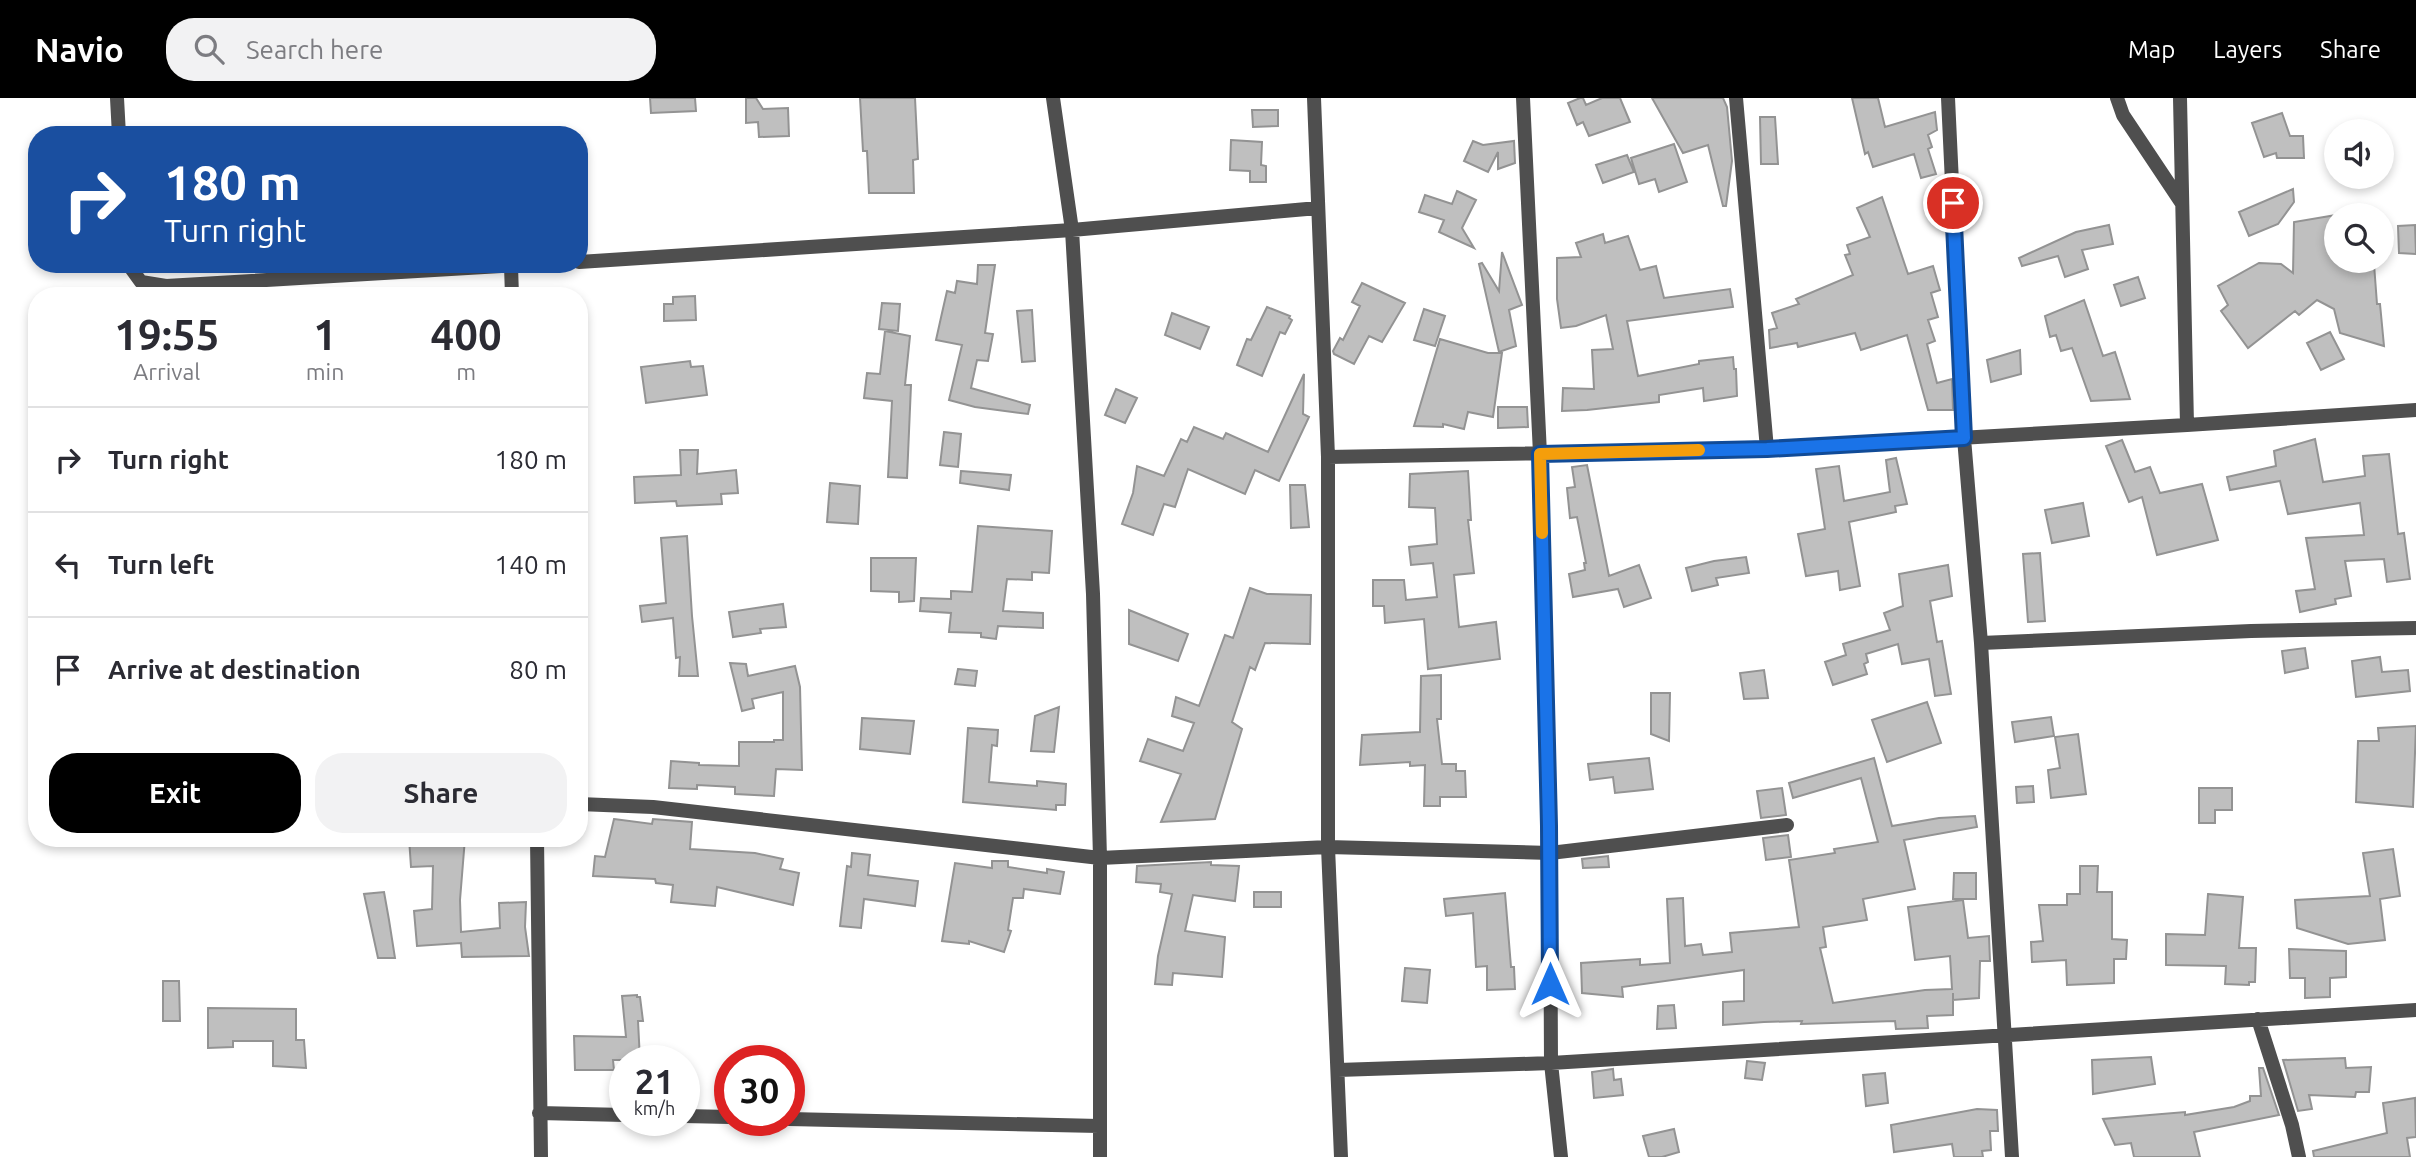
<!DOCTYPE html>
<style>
body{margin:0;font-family:Ubuntu,sans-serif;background:#f2f2f3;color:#2b2b33;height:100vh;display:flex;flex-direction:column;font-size:26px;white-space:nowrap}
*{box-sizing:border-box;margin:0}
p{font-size:23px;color:#7c7c81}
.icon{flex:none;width:38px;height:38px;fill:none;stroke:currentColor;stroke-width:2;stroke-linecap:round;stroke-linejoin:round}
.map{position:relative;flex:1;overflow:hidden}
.panel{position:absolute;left:28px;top:189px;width:560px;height:560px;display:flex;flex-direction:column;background:#fff;border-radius:28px;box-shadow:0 4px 10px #0003}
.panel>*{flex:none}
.guide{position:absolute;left:28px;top:28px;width:560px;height:147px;border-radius:28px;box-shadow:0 4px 10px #0003;background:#1a4fa0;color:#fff;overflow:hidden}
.fabs{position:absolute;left:2324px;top:21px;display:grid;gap:14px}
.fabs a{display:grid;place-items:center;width:70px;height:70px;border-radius:50%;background:#fff;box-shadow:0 4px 10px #0003;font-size:35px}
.speed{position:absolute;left:609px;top:947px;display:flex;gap:14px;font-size:35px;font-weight:700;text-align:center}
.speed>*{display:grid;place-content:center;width:91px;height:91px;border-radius:50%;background:#fff;box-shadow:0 4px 10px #0003;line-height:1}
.speed small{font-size:18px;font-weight:400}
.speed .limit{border:10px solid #d22;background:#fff;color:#111}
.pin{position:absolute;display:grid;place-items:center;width:60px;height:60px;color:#fff;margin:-30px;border:4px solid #fff;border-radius:50%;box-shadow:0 2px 7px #0007}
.me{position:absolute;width:77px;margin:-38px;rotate:0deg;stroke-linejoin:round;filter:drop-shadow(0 0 5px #0008)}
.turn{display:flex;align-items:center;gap:24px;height:147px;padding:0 21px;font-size:32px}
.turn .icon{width:91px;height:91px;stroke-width:2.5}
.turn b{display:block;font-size:49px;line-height:60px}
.eta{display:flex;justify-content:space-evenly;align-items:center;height:119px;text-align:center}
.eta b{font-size:42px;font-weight:700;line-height:49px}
.action{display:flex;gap:14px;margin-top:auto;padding:14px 21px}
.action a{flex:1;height:80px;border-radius:28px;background:#000;color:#fff;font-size:28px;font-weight:700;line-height:80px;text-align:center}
.action a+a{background:#f2f2f3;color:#2b2b33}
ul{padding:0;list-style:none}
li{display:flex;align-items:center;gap:21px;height:105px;padding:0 21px;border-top:2px solid #e1e1e2}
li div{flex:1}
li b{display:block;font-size:26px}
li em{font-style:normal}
header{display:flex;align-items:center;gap:42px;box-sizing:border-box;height:98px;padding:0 35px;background:#000;color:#fff}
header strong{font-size:33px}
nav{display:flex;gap:38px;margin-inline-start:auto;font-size:24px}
.search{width:490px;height:63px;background:#f2f2f3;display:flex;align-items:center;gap:18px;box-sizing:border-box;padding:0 24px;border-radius:28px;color:#7c7c81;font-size:26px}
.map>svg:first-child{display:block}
.building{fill:#bfbfbf;stroke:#939393;stroke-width:2}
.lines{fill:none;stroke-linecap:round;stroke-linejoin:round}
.minor{stroke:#4f4f4f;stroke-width:14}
.route-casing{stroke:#114b97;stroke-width:18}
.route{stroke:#1a73e8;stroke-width:12}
.slow{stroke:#f59e0b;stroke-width:12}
</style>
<header>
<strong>Navio</strong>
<div class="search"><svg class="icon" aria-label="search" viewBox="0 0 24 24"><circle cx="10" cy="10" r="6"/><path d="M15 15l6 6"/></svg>Search here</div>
<nav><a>Map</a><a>Layers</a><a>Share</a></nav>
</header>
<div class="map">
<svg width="2416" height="1059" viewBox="0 0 2416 1059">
<rect width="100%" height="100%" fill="#fff"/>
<path class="building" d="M650 0H695L696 13 651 15Z
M746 0H756L763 11 788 10 789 38 759 39 758 24 746 25Z
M860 0H915L918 61 913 62 914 95H869L867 53H863Z
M1580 0H1583L1586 7 1602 0H1620L1630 24 1589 38 1583 24 1577 27 1568 5Z
M1652 0H1723L1727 9 1732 63 1726 108H1723L1708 47 1683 55Z
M1852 0H1878L1885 29 1935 14 1937 32 1928 37 1932 49 1928 51 1936 76 1921 80 1914 56 1873 69 1868 54 1865 56Z
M1252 12H1278V28L1253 29Z
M2282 15 2290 38H2303L2304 60H2277L2276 55 2264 59 2252 25Z
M1760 19H1775L1778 66H1761Z
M1231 42 1262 44 1261 67 1266 68V84H1250V73L1230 72Z
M1473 43 1483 47 1514 43 1515 65 1498 71V54L1488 74 1464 63Z
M1674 46 1687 84 1659 94 1655 81 1639 86 1631 60Z
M1627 57 1634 74 1603 85 1596 67Z
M2293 91 2294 104 2278 126 2249 138 2239 114Z
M1457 93 1476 102 1462 130 1474 150 1439 134 1444 122 1419 114 1425 97 1452 106Z
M1882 99 1908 176 1933 168 1940 192 1931 195 1938 219 1928 222 1935 243 1927 246 1937 285 1952 281 1953 312H1928L1907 237 1861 252 1855 235 1798 249 1797 245 1770 250 1769 232 1777 230 1772 215 1799 206 1796 201 1853 177 1845 157 1850 156 1847 147 1870 139 1857 110Z
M2336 117V163H2363V166H2374L2377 206H2380L2384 248 2340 235 2334 211 2317 202 2299 217 2295 213 2248 250 2221 213 2228 207 2218 188 2259 165 2281 166 2293 175 2294 124Z
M2109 127 2113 146 2082 152 2088 171 2065 179 2058 158 2022 168 2019 160 2076 134Z
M2415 127 2416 156 2399 155 2398 128Z
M1603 136 1605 145 1628 138 1640 172 1656 168 1664 200 1730 191 1733 209 1627 223 1638 278 1699 266V263L1733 259 1734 271H1736L1737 298 1704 303 1703 290 1659 297V304L1587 312 1562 313 1563 290 1594 291 1592 252 1613 251 1606 217 1576 228 1561 230 1557 201V160L1581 159 1576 145Z
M1502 154 1522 207 1509 212 1516 248 1499 254 1479 166 1482 165 1499 193Z
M978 167H995L985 235 993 236 988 263 977 262 971 290 1030 307 1028 316 975 309 949 302 962 247 936 242 942 215 947 193 955 195 957 183 977 186Z
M2138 179 2145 200 2121 208 2114 187Z
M1362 185 1405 205 1382 244 1369 238 1354 266 1334 256 1333 253 1340 240 1343 242 1360 208 1352 204Z
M695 198 696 222 664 223V206H673V199Z
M2084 202 2103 258 2115 254 2130 301 2091 303 2072 250 2061 253 2056 237 2050 239 2045 218Z
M882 205 900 206 898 233 879 231Z
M1267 209 1290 218 1289 220 1292 222 1285 236 1280 234 1262 278 1237 267 1247 241 1251 242Z
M1424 211 1445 218 1435 248 1414 242Z
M1032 212 1035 263 1022 264 1017 213Z
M1172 215 1209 229 1200 251 1165 237Z
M885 233 910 238 905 287H911L907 380 888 379 892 303 864 300 867 275 880 276Z
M2330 234 2344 261 2321 272 2307 245Z
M1440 241 1488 255H1502L1493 319 1468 314 1464 331 1443 326V329L1414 328Z
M2020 252 2021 276 1991 284 1987 262Z
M690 263 691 269 703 268 707 297 646 305 641 269Z
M1304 276 1303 316 1309 319 1279 383 1255 372 1245 396 1188 371 1175 409 1164 406 1153 437 1122 426 1133 395 1137 368 1164 378 1181 341 1187 344 1194 329 1223 341 1226 335 1268 354Z
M1116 291 1137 300 1125 325 1105 317Z
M1498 309H1527L1528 329 1498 330Z
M944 334 961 336 958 369 940 367Z
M2315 341 2323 384 2365 378 2363 358 2389 356 2398 436 2404 435 2410 481 2387 484 2384 461 2345 463 2351 498 2335 501 2336 506 2300 514 2296 493 2315 491 2306 440 2364 437 2360 405 2288 416 2280 383 2230 392 2227 379 2276 368 2274 353Z
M2122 342 2135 374 2150 369 2160 395 2202 386 2218 442 2157 457 2142 399 2129 404 2106 348Z
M680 352H698L697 376 736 372 738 395 721 396 722 406 677 408 676 403 635 405 634 379 681 377Z
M1896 360 1907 406 1895 408 1896 414 1849 424 1860 488 1840 492 1838 473 1806 478 1798 436 1825 431 1816 371 1839 368 1844 403 1890 394 1886 362Z
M1587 367 1609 478 1639 467 1651 500 1624 509 1618 491 1573 499 1569 476 1585 472 1584 465H1586L1577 419 1570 420 1567 390 1575 389 1572 369Z
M961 373 1011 377 1009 392 960 385Z
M1468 373 1471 422H1468L1474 475 1454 477 1459 529 1496 524 1500 561 1428 571 1424 521 1385 525 1384 508H1373V482H1404L1406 502 1437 499 1433 465 1411 467 1409 449 1437 446 1435 410 1409 409 1410 376Z
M830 385 860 388 858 426 827 424Z
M1290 387H1305L1309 429 1291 430Z
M2083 405 2089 438 2052 445 2045 412Z
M978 428 1052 433 1049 475 1032 474V482L1007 481 1003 513 1043 515V530L998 528 996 541 981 539V535L949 534 951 515 920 513 921 500 951 501V493L972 494Z
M687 438 692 518 698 578H679L680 559 676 560 673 520 642 524 640 508 666 505 661 440Z
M2040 455 2045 523 2028 524 2023 456Z
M1746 459 1749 475 1716 480 1718 487 1692 493 1686 470 1714 463Z
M871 460H916L914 503 899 504V494L871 493Z
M1948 467 1952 498 1930 503 1937 544 1942 543 1951 596 1935 598 1929 561 1902 566 1898 546 1866 556 1868 564 1864 566 1867 576 1833 587 1825 564 1846 557 1843 546 1890 532 1884 515 1903 508 1899 476Z
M1250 490 1267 496 1311 497 1310 546 1265 545 1255 572 1250 569 1232 624 1242 631 1215 721 1161 724 1181 676 1140 663 1148 641 1183 653 1194 625 1172 618 1176 599 1199 608 1225 537 1233 540Z
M783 506 786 529 760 531 761 535 733 539 729 514Z
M1129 512 1188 536 1178 563 1129 546Z
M2305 550 2308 570 2285 575 2282 553Z
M2380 559 2382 574 2408 572 2410 593 2356 599 2352 563Z
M730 565 746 566 748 578 795 568 800 589 802 672 776 671 774 698 735 696V689L697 687V691L669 690 671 663 699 665V667L739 668V644H774V642H783V594L752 601 754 610 742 613Z
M958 571 977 573 975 588 955 586Z
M1764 572 1768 600 1744 601 1740 575Z
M1441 577V621H1437L1442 666H1456V673H1465L1466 699H1440V708H1424L1425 667 1410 668V664L1360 667 1362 637 1420 634 1421 578Z
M1651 595H1670L1669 643 1651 636Z
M1927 604 1941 645 1887 664 1872 622Z
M1059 609 1054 654 1031 653 1035 618Z
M2051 619 2054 638 2015 644 2012 624Z
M862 620 914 623 910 656 860 651Z
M2416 628 2413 709 2356 704 2358 643H2379L2378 630Z
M968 630 998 632 997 648 992 647 989 684 1037 688V683L1066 686 1065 707H1056V712L963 704Z
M2078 636 2086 696 2051 700 2048 672 2060 670 2055 639Z
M1649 660 1653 691 1615 695 1613 679 1590 682 1588 666Z
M1874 660 1892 728 1939 720 1975 718 1977 729 1904 742 1915 791 1863 801 1867 822 1823 829 1826 849 1820 850 1833 905 1925 892 1952 891 1950 858 1915 862 1908 809 1963 802 1968 840 1989 838 1990 863H1980L1979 900 1953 902V895V917L1927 918 1928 930 1896 931 1895 923 1801 926 1802 923 1764 924 1723 927V904L1744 903V872L1622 889 1623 899 1582 895 1581 865 1640 861V867L1670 865 1667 801 1683 800 1685 848 1701 846 1703 857 1732 854 1730 835 1799 829 1789 762 1835 755 1834 751 1878 744 1861 680 1793 700 1789 685Z
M2033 688 2034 704 2017 705 2016 689Z
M1782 690 1786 717 1761 720 1757 693Z
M2199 690H2232V712H2215V725H2199Z
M614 721 652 726 653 721 692 724 690 751 755 755 783 761 780 771 799 775 793 807 717 789 715 808 671 804 673 787 656 785 655 781 593 778 595 758 605 759Z
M1788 737 1791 759 1766 762 1763 740Z
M409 740H465L460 802 461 834 500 830 499 805 526 804 525 829 529 858 462 859 461 845 417 848 414 813 432 811 433 768 411 769Z
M2393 751 2400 798 2380 801 2385 842 2348 846 2297 830 2295 802 2370 798 2363 755Z
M852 755 870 757 868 777 918 783 915 808 864 801 861 830 840 828 847 768 851 769Z
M1608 758 1609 769 1583 770 1582 761Z
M992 763H1008V769L1047 775V771L1064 774 1060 796 1024 791 1023 800H1013L1008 832 1011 833 1004 854 969 843V846L942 843 955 765 992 770Z
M1211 764V767L1239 768 1235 803 1193 797 1185 833 1225 839 1222 879 1173 875 1172 887 1155 886 1158 858 1172 796 1160 794 1161 786 1136 784 1137 768Z
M2080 768H2098L2097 794H2112V841L2127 842 2126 861H2114V885L2067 887 2066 862 2032 864 2031 844 2043 843 2039 807H2067V796H2080Z
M1954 775H1976V801H1953Z
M384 794 389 822 395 860H378L364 796Z
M1254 794H1281V809H1254Z
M1505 795 1511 869H1514L1515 891 1487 892V868L1476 869 1473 815 1446 818 1444 801Z
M2208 796 2243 799 2239 850H2256L2255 884H2249V887L2225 886 2226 868 2166 867V836L2205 837Z
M2289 851 2346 853V879L2330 880V899L2305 900V880H2290Z
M1405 870 1430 872 1427 905 1402 903Z
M163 883H179L180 923H163Z
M637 897V899H640L643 923H638L640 962H613L614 972H575L574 938 626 939 622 898Z
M1674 907 1676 930 1657 931 1658 908Z
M208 910 296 911V942H304L306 970 273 968V943H233V949L208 950Z
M2151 959 2155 986 2093 996 2092 962Z
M2345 960 2346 970 2371 969 2369 994H2356L2355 999 2309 997 2312 1011 2298 1013 2283 962Z
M1747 963 1765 965 1762 982 1745 980Z
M2259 970H2263L2279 1017 2194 1034 2200 1059H2134L2131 1045 2115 1047 2103 1021 2185 1014V1017L2234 1009 2250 1003V998H2261Z
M1613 971 1614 982 1621 981 1623 997 1594 1000 1592 974Z
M1885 975 1888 1005 1866 1008 1863 977Z
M2415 1000 2416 1039 2407 1040 2410 1059H2314L2313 1053 2387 1035 2383 1005Z
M1977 1011 1997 1012 1998 1033H1990L1991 1052 1982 1053 1983 1059H1954L1952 1046 1894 1054 1891 1027Z
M1674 1031 1679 1054 1662 1059H1649L1643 1038Z"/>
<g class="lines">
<path class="minor" d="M117 0 119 37
M1053 0 1072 132 1093 496 1100 760V1059
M1314 0 1328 359V749L1341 1059
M1523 0 1540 356 1550 755 1551 965 1561 1059
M1736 0 1767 351
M1948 0 1964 340 1981 545 2012 1059
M2117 0 2123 17 2181 104
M2180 0 2187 327
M579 164 1072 132 1318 110
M128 166 141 184 166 188 537 166
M511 168 512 198
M1328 359 1767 351 2187 327 2416 312
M1981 545 2251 533 2416 530
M579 706 653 709 1100 760 1328 749 1550 755 1787 727
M537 740 541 1059
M2258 921 2292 1027 2299 1059
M1338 972 1551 965 2416 912
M539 1015 625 1017
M684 1018 730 1019
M789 1021 1099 1028"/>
</g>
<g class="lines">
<g class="route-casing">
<path id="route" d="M1550 886 1549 728 1540 356 1767 351 1964 340 1953 105"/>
</g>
<use href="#route" class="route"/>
<path class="slow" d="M1542 435 1540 356 1699 352"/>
</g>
</svg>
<div class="fabs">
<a><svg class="icon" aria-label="sound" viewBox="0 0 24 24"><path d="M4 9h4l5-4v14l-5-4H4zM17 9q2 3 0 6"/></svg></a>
<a><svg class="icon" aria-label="search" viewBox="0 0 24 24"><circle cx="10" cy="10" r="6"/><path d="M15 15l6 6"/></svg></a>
</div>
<div class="speed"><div>21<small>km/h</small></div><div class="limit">30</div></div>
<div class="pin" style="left:1953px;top:105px;background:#d93025"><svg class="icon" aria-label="arrive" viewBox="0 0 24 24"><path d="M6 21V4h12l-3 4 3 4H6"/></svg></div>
<svg class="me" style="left:1550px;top:886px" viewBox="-20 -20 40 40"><path d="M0-17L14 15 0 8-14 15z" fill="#1a73e8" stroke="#fff" stroke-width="4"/></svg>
<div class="guide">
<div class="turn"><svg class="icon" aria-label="right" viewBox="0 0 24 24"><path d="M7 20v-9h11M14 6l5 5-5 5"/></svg><div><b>180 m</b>Turn right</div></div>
</div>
<section class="panel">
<div class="eta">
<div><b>19:55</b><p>Arrival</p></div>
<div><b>1</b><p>min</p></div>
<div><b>400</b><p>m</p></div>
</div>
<ul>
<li><svg class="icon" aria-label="right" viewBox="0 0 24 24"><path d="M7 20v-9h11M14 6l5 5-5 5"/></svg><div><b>Turn right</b></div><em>180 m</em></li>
<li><svg class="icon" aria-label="left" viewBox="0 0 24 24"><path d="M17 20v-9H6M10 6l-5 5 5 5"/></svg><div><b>Turn left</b></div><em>140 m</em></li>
<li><svg class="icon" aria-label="arrive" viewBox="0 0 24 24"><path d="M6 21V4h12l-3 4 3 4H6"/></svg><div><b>Arrive at destination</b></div><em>80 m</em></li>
</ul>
<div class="action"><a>Exit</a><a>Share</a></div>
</section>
</div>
